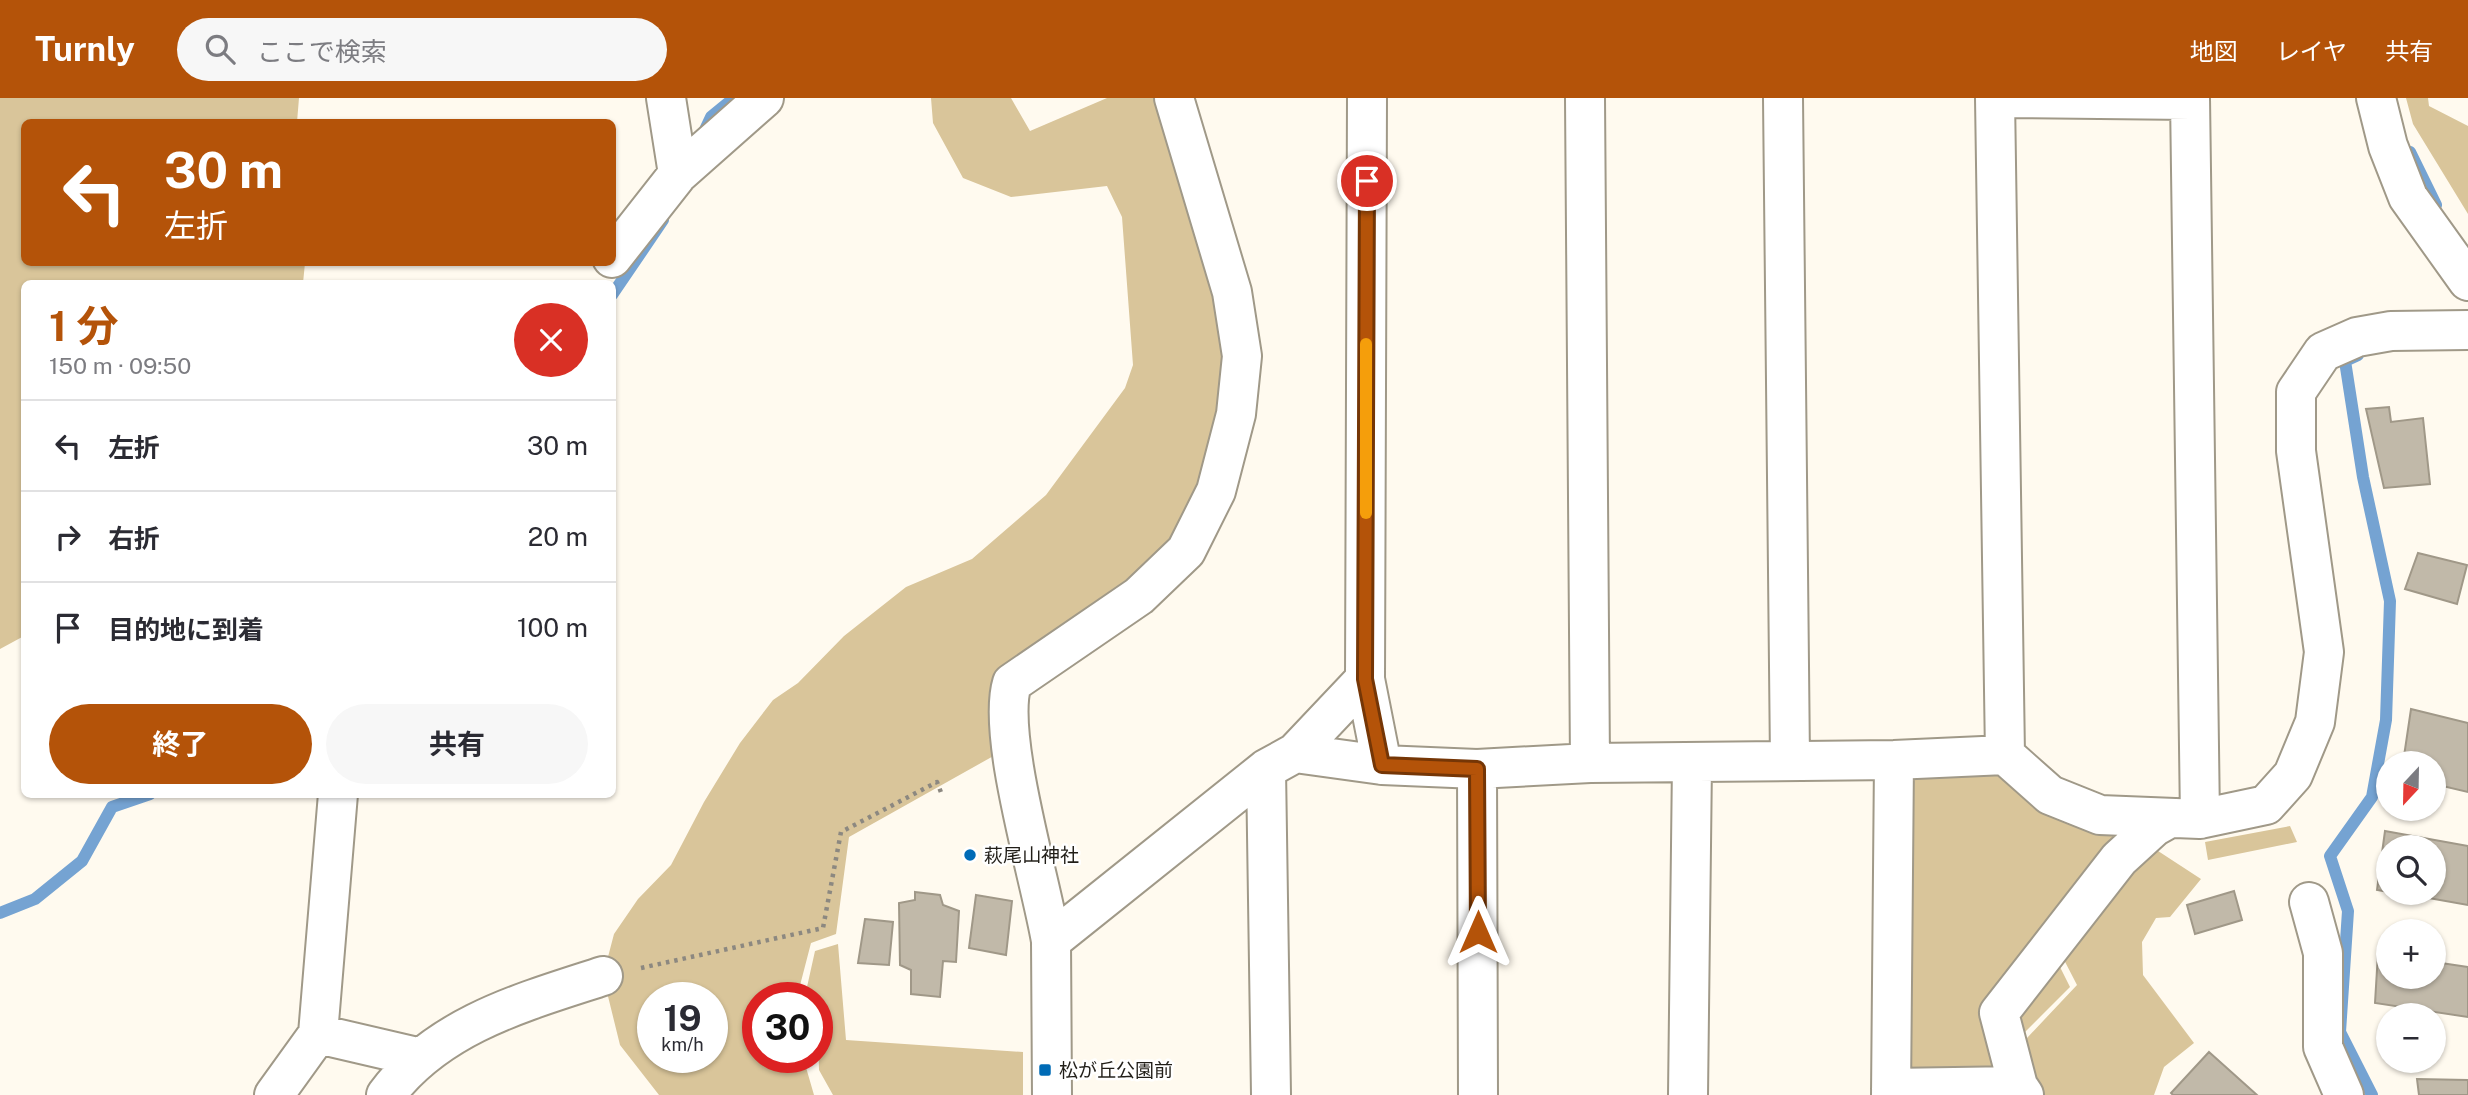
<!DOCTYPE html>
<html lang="ja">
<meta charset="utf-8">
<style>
body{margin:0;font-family:"Public Sans","Noto Sans JP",sans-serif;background:#f7f7f7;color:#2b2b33;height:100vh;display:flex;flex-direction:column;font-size:26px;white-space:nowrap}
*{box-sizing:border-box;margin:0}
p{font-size:23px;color:#7c7c81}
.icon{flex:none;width:38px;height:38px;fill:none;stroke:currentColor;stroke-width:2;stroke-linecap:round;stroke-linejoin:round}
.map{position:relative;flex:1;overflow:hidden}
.details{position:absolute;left:21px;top:182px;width:595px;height:518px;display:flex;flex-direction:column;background:#fff;border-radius:10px;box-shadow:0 2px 5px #0004}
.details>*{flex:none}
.banner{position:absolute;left:21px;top:21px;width:595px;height:147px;border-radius:10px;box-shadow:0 2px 5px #0004;background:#b45309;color:#fff;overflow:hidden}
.needle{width:46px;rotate:202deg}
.fabs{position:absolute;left:2376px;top:653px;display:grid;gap:14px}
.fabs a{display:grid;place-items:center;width:70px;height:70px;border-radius:50%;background:#fff;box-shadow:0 2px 5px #0004;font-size:35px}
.speed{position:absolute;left:637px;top:884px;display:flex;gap:14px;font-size:35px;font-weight:700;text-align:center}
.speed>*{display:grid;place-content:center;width:91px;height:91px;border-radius:50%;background:#fff;box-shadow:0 2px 5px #0004;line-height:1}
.speed small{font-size:18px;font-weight:400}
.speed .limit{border:10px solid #d22;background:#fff;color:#111}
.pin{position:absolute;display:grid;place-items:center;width:60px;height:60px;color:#fff;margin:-30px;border:4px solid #fff;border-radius:50%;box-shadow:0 2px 7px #0007}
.me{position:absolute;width:77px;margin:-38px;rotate:0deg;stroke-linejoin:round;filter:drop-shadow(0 0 5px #0008)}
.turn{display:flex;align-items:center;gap:24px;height:147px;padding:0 28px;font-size:32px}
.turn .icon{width:91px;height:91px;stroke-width:2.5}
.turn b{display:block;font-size:49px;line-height:60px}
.round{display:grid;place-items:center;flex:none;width:74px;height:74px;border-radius:37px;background:#f7f7f7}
.overview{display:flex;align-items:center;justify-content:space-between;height:119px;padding:0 28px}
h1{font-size:42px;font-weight:700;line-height:52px;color:#b45309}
.primary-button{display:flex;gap:14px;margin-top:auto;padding:14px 28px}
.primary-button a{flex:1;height:80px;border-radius:42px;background:#b45309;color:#fff;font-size:28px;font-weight:700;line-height:80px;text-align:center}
.primary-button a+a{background:#f7f7f7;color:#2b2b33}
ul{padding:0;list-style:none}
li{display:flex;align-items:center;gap:21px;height:91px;padding:0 28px;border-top:2px solid #e1e1e2}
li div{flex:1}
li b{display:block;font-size:26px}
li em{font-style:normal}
header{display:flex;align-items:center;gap:42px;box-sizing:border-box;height:98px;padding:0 35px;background:#b45309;color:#fff}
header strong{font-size:33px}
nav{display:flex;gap:38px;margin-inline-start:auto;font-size:24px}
.search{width:490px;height:63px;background:#f7f7f7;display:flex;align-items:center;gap:18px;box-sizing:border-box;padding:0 24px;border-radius:38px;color:#7c7c81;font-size:26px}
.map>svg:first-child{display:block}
.green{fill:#d9c59a;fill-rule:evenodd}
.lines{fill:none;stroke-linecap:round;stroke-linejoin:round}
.stream{stroke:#75a3d2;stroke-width:12}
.building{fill:#c1b9a9;stroke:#a09888;stroke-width:2}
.minor-casing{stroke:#a09988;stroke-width:42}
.path{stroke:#8c8880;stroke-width:4.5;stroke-dasharray:3.5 5;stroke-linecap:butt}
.minor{stroke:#fff;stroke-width:38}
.route-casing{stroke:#753606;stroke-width:18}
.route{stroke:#b45309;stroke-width:12}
.slow{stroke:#f59e0b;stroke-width:12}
.poi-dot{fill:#006bb6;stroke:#fff;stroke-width:2.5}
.labels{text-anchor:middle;stroke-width:5;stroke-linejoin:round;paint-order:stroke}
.poi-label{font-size:19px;fill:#211e18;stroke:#fff;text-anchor:start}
</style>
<header>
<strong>Turnly</strong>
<div class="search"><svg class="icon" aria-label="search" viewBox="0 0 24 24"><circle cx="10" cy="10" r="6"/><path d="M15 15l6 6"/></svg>ここで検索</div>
<nav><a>地図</a><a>レイヤ</a><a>共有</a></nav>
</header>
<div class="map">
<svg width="2468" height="997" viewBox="0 0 2468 997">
<rect width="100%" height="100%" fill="#fffaef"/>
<path class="green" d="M0 0H299L297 24H24V164L305 165 303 185 24 186V538L0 551Z
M931 0H1011L1030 33 1107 0H1158L1200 131 1231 270 1219 348 1178 445 995 591 997 656 849 739 836 836 811 845 797 899 758 900V959H803L814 997H659L620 947 603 878 614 836 638 801 671 767 704 704 740 645 773 602 798 585 844 538 906 489 972 461 1046 397 1125 290 1133 267 1122 119 1107 88 1011 99 963 80 933 25ZM653 900H712V959H653Z
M2406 0H2428L2429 8 2468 28V116L2413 26Z
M1992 663 2137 730 1989 912 2003 979 1907 980 1914 666Z
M2290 728 2297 744 2208 762 2205 744Z
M2155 751 2201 781 2170 819 2156 820 2142 844 2143 877 2194 945 2164 969 2154 997H2041L2028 976 2027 940 2077 887 2061 856 2126 772Z
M838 846 846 942 1023 954V997H833L819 972 817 900 808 899 807 889 815 853Z
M2057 863 2070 889 2023 936 2010 919Z"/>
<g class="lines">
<path class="stream" d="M703 36 711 19 734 0
M2410 54 2436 107
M612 197 663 122
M2358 257 2345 263 2363 379 2390 503 2386 622 2372 699 2330 758 2348 813 2340 934 2372 997
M0 815 35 801 82 763 112 709 150 696"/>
</g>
<path class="building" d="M2389 309 2391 324 2423 320 2430 386 2384 390 2366 311Z
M2418 455 2467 467 2457 506 2405 491Z
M2411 611 2468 625V694L2434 686V665H2403Z
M2385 733 2468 748V807L2395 794H2434V749H2389V794L2377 792Z
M2234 793 2242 822 2195 836 2187 807Z
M915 794 940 797 943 807 959 813 956 864 943 863 940 899 911 896V872L900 867 899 805 915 802Z
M976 797 1012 803 1006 857 969 850Z
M865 821 893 824 889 867 858 865Z
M2378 855 2389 857V878H2434V864L2468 869V919L2375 905Z
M2209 954 2257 997H2173L2171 995Z
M2417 981 2468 982V997H2419Z"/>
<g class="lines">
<g class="minor-casing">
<path id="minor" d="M1585 0 1590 665
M1783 0 1790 662
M1995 0 2005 657
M2011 0 2190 2
M2190 0 2200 721
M2376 0 2388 48 2408 99 2468 183
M678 76 764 0
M612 160 678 76 666 0
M1365 581 1382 667
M1295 655 1382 667 1477 671 1590 665 1894 662 2005 657 2050 697 2100 717 2200 721 2266 707 2293 677 2315 624 2324 554 2296 353V294L2323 254 2357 239 2391 233 2468 232
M1266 671 1271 997
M1477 671 1478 997
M2309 804 2323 855V949L2344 997
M1051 843C1041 783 996 637 1012 585L1139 498 1186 453 1216 393 1236 316 1242 258 1232 194 1174 0
M318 936 421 960
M1891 990 2018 988
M274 997 318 936 338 696
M386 997C438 927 523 904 603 878
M1052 997 1051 843 1266 671 1295 655 1365 581 1367 0
M1688 997 1692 665
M1891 997 1894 662
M2024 997 2018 988 1999 915 2119 761 2154 729 2170 720"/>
</g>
<path class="path" d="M641 870 823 830 841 734 937 684 942 697"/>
<use href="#minor" class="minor"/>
</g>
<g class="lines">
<g class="route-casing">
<path id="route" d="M1367 83 1365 581 1382 667 1477 671 1478 834"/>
</g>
<use href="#route" class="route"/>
<path class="slow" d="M1366 415V246"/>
</g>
<g class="poi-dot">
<circle cx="970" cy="757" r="7"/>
<rect x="1038" y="965" width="14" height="14" rx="3.5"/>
</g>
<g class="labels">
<g class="poi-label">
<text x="984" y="764">萩尾山神社</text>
<text x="1059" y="979">松が丘公園前</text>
</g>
</g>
</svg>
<div class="fabs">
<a><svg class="needle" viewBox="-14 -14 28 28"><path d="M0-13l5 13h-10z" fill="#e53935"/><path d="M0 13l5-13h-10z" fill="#7c7c81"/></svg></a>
<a><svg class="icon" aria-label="search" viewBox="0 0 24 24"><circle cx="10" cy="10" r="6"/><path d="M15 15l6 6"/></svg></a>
<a>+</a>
<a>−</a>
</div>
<div class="speed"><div>19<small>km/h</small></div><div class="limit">30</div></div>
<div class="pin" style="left:1367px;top:83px;background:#d93025"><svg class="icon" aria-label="arrive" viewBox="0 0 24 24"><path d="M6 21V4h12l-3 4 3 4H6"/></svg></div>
<svg class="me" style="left:1478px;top:834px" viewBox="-20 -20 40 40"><path d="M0-17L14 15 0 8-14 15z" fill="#b45309" stroke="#fff" stroke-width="4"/></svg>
<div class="banner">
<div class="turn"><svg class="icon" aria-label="left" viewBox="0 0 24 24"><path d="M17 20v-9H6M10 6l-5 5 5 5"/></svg><div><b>30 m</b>左折</div></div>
</div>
<section class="details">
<div class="overview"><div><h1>1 分</h1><p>150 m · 09:50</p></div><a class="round" style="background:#d93025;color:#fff"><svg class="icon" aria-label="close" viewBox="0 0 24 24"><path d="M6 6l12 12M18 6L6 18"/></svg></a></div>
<ul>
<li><svg class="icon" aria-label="left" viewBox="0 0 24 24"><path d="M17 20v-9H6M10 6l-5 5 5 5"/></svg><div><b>左折</b></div><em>30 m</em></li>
<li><svg class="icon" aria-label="right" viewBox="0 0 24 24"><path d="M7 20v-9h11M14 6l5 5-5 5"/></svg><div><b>右折</b></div><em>20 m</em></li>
<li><svg class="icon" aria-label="arrive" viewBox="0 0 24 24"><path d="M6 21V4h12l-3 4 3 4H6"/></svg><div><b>目的地に到着</b></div><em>100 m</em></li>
</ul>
<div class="primary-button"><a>終了</a><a>共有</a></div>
</section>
</div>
